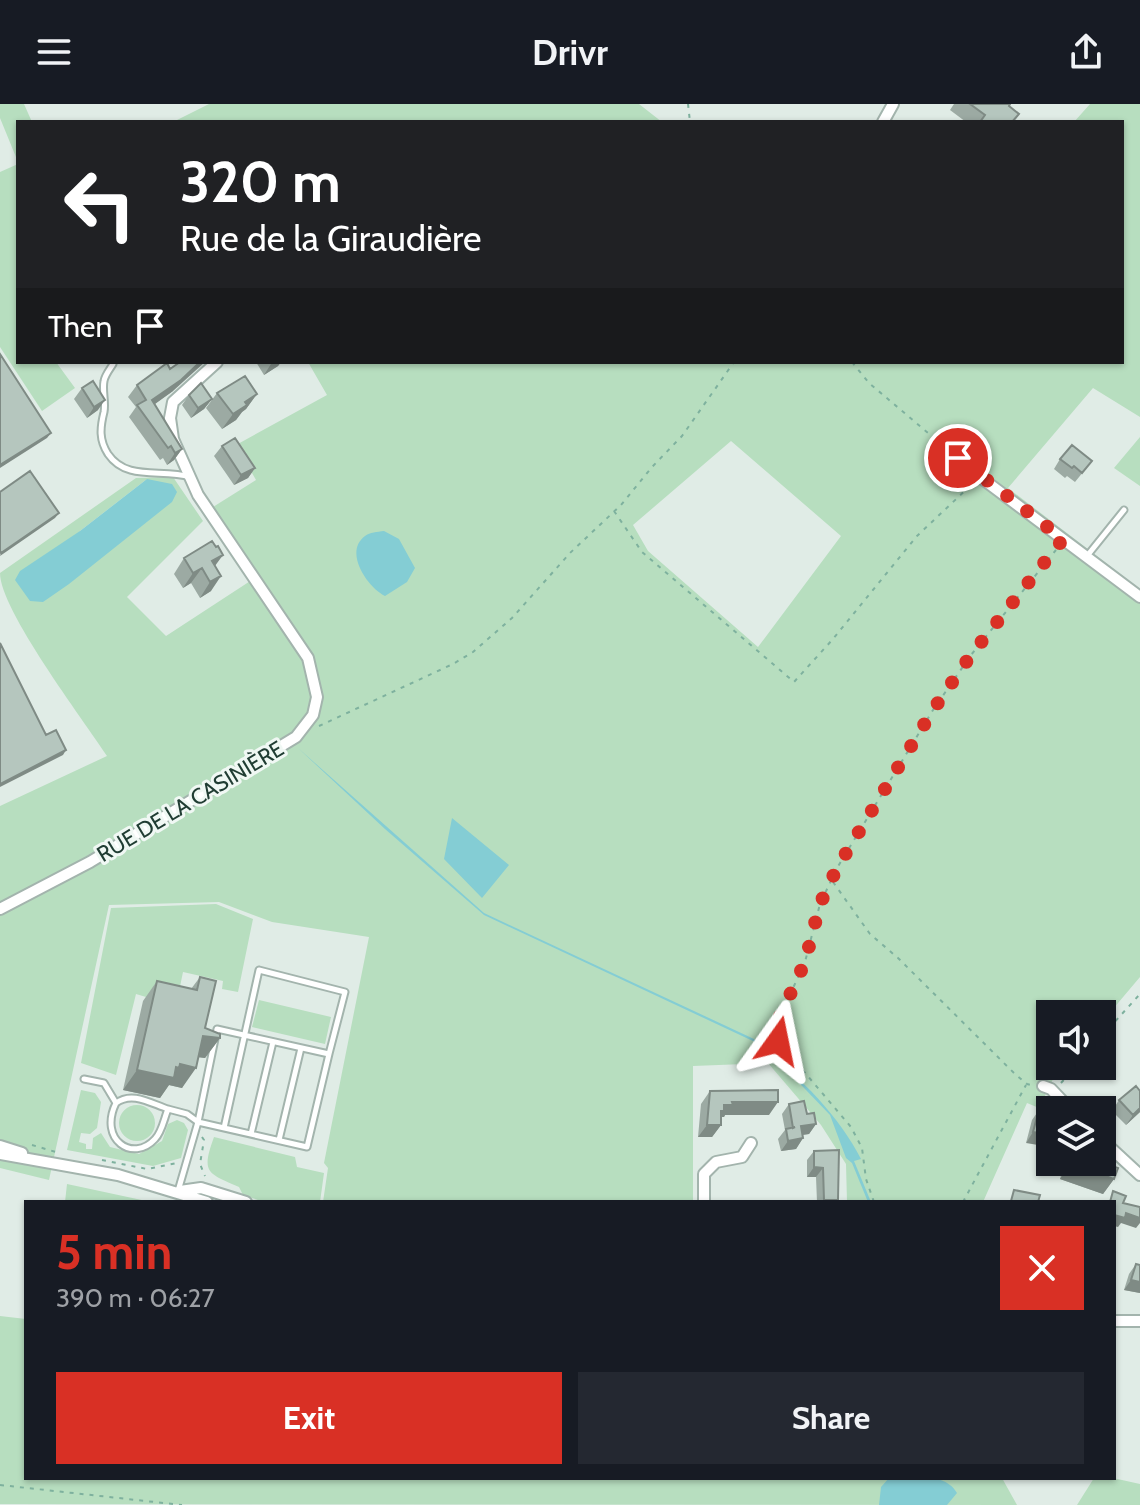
<!DOCTYPE html>
<meta charset="utf-8">
<style>
body{margin:0;font-family:Cabin,sans-serif;background:#242831;color:#f1f3f6;height:100vh;display:flex;flex-direction:column;font-size:30px;white-space:nowrap}
*{box-sizing:border-box;margin:0}
p{font-size:26px;color:#9ea1a6}
.icon{flex:none;width:44px;height:44px;fill:none;stroke:currentColor;stroke-width:2;stroke-linecap:round;stroke-linejoin:round}
.map{position:relative;flex:1;overflow:hidden}
.panel{position:absolute;left:24px;top:1096px;width:1092px;height:280px;display:flex;flex-direction:column;background:#171b24;border-radius:0px;box-shadow:0 2px 6px #0004}
.panel>*{flex:none}
.hud{position:absolute;left:16px;top:16px;width:1108px;height:244px;border-radius:0px;box-shadow:0 2px 6px #0004;background:#202124;color:#fff;overflow:hidden}
.fabs{position:absolute;left:1036px;top:896px;display:grid;gap:16px}
.fabs a{display:grid;place-items:center;width:80px;height:80px;border-radius:0px;background:#171b24;box-shadow:0 2px 6px #0004;font-size:40px}
.pin{position:absolute;display:grid;place-items:center;width:68px;height:68px;color:#fff;margin:-34px;border:4px solid #fff;border-radius:50%;box-shadow:0 2px 8px #0007}
.me{position:absolute;width:88px;margin:-44px;rotate:12deg;stroke-linejoin:round;filter:drop-shadow(0 0 6px #0008)}
.turn{display:flex;align-items:center;gap:28px;height:168px;padding:0 32px;font-size:36px}
.turn .icon{width:104px;height:104px;stroke-width:2.5}
.turn b{display:block;font-size:56px;line-height:68px}
.then{display:flex;align-items:center;height:76px;padding:0 32px;background:#0003;gap:16px;font-size:30px}
.round{display:grid;place-items:center;flex:none;width:84px;height:84px;border-radius:0px;background:#242831}
.headline{display:flex;align-items:center;justify-content:space-between;height:136px;padding:0 32px}
h1{font-size:48px;font-weight:700;line-height:60px;color:#d93025}
.primary-button{display:flex;gap:16px;margin-top:auto;padding:16px 32px}
.primary-button a{flex:1;height:92px;border-radius:0px;background:#d93025;color:#fff;font-size:32px;font-weight:700;line-height:92px;text-align:center}
.primary-button a+a{background:#242831;color:#f1f3f6}
header{display:flex;justify-content:space-between;align-items:center;height:104px;padding:0 32px;background:#171b24;font-size:36px;font-weight:700}
.map>svg:first-child{display:block}
.green{fill:#b7debf;fill-rule:evenodd}
.water{fill:#84cdd4}
.lines{fill:none;stroke-linecap:round;stroke-linejoin:round}
.lane-casing{stroke:#a3b4ad;stroke-width:9}
.street-casing{stroke:#a3b4ad;stroke-width:14}
.path{stroke:#7eb19e;stroke-width:2;stroke-dasharray:4 6;stroke-linecap:butt}
.lane{stroke:#fff;stroke-width:5}
.street{stroke:#fff;stroke-width:10}
.wall{fill:#9caaa3}
.shaded-wall{fill:#7f8b85}
.building{fill:#b5c6be;stroke:#7f8b85;stroke-width:2}
.route{stroke:#d93025;stroke-width:14;stroke-dasharray:0 25.2}
.labels{text-anchor:middle;stroke-width:6;stroke-linejoin:round;paint-order:stroke}
.street-label{font-size:22px;fill:#203d33;stroke:#f0f8f4}
</style>
<header><svg class="icon" aria-label="menu" viewBox="0 0 24 24"><path d="M4 6h16M4 12h16M4 18h16"/></svg>Drivr<svg class="icon" aria-label="share" viewBox="0 0 24 24"><path d="M12 15V3M7 8l5-5 5 5M5 13v7h14v-7"/></svg></header>
<div class="map">
<svg width="1140" height="1401" viewBox="0 0 1140 1401">
<rect width="100%" height="100%" fill="#e0ece6"/>
<path class="green" d="M0 0H24L32 18H18V58L0 14Z
M209 0H639L662 18H173Z
M1090 0H1140V313L1093 284 1008 384 1140 485V873L1102 918V910H1050V962H1065L1054 973 1039 1004 1027 999 983 1098H847L846 1060 821 1021 768 959 693 962V1098H323L328 1064 324 1059 369 833 272 818 219 798 109 801 49 1076 0 1064V702L107 652C83 615 0 506 0 469L136 374 173 373 203 417 127 493 166 532 258 472 213 403 256 376 236 341 327 291 308 258H1122V18H1074ZM731 337 841 432 758 543 648 447 633 421ZM147 375 43 498 80 427Z
M18 60V258H56L75 284 42 307 0 243V68Z
M1140 333V382L1114 364Z
M216 800 253 815 238 888 222 885 223 877 183 868 176 902 136 890 116 971 81 959 111 804Z
M259 896 331 913 325 940 252 923Z
M81 986 95 989 101 998 97 1024 90 1030 81 1029 79 1038 86 1040V1045H92L93 1034 101 1029 110 1043 139 1050 162 1037 168 1020 177 1016 184 1019 188 1026 181 1054 153 1062 67 1046Z
M119 1019a18 18 0 1 1 36 0a18 18 0 1 1-36 0Z
M214 1033 295 1053 297 1063 324 1069 320 1098H264L243 1091 239 1083C207 1069 201 1069 214 1033Z
M67 1080 151 1098H65Z
M0 1212 26 1215V1374H1002L1017 1401 0 1400Z
M1094 1374H1113L1140 1380V1401H1077Z"/>
<path class="water" d="M147 375 172 380 177 388 172 398 69 480 43 498 30 497 15 476 20 467 80 427Z
M384 427 399 435 415 464 407 478 385 492C368 484 343 448 365 432 370 428 377 428 384 427Z
M298 644 484 809 754 935 761 942 762 948C799 968 842 1017 861 1055L854 1057 871 1098H868L852 1059 846 1054 830 1011 781 960 760 949 755 938 484 811 385 725Z
M452 714 509 761 482 794 444 755Z
M889 1374C910 1374 945 1367 957 1389L947 1401H879L881 1383Z"/>
<g class="lines">
<g class="lane-casing">
<path id="lane" d="M112 258 113 260C110 265 105 271 104 277 102 287 106 298 104 308 100 324 99 336 108 350 127 378 162 364 190 373
M1087 452 1124 406
M217 925 329 950 307 1043 198 1018Z
M84 975 104 979 116 999C98 1036 133 1059 155 1035 162 1028 164 1015 168 1005 150 999 132 987 116 999
M168 1005 187 1010 198 1018 178 1087
M224 1024 259 866 345 888 329 950
M251 1030 273 938
M279 1036 301 944"/>
</g>
<g class="street-casing">
<path id="street" d="M883 18 893 0
M980 373 1140 493
M0 805 90 758 296 633 313 611 317 593 308 554 198 391 173 335 170 314 173 298 217 258
M1043 982 1051 985 1071 1006
M1102 1036 1140 1071
M0 1042 22 1049
M0 1050 118 1071 207 1098
M180 1087 201 1084 246 1098
M704 1098V1070L716 1058 742 1053 751 1039
M1114 1217H1140"/>
</g>
<path class="path" d="M688 0 690 18
M852 258 869 279 973 367
M614 407 642 448 794 578 833 535 917 432 970 382
M319 622 453 560 473 548 512 514 570 449 621 401 652 363 682 332 734 258
M833 778 870 830 898 854 1015 970 1027 980 1031 981
M1102 932 1140 890
M1061 979 1076 962
M202 1033 204 1036 200 1060 205 1072
M32 1041 56 1048
M102 1056 147 1065 177 1059
M874 1098 866 1075 862 1044 851 1023 778 937 777 919 805 858 820 800 837 764 933 606 971 551 1056 446
M963 1098 1026 981
M0 1381 182 1401"/>
<use href="#lane" class="lane"/>
<use href="#street" class="street"/>
</g>
<path class="wall" d="M954 0H1011L1009 2 1013 18H966L950 6Z
M256 258H281L278 262 264 271Z
M170 265 173 287 154 300 182 345 174 356 167 361 163 354 160 356 129 313 136 303 128 293 137 281Z
M82 284 98 306 87 314 74 295Z
M217 289 257 290 246 305 242 308 236 316 222 325 206 304Z
M189 291 212 295 204 305 191 314 182 301Z
M222 342 255 364 248 374 234 381 214 352Z
M1060 355 1092 357 1075 378 1067 372 1065 374 1054 365Z
M184 454 215 462 211 487 200 494 191 479 183 484 174 470Z
M200 873 205 924 220 934 205 954 198 953 182 984 169 981 160 994 123 986 143 897 157 877 191 885Z
M710 987 769 1011H725L724 1013H721V1021L712 1033H698L701 1000Z
M1140 987V1008L1126 1021 1112 1007 1119 996Z
M789 1000 807 1010 816 1020 809 1030 802 1031 803 1034 796 1045 781 1047 778 1035 785 1026 782 1010Z
M1039 1006 1050 1009 1026 1039 1032 1016Z
M814 1047 838 1096 836 1098H817L816 1073H807V1056Z
M1065 1058H1102L1114 1075 1103 1090 1060 1075Z
M1136 1160 1140 1161V1189L1124 1186 1129 1170Z"/>
<path class="shaded-wall" d="M200 258H205L173 287 144 308 152 296Z
M275 258H281L278 262 264 271 271 260Z
M257 290 246 305 242 308 236 316 222 325 233 310 245 298Z
M212 295 204 305 191 314 198 304Z
M105 296 98 306 87 314 94 303Z
M51 329 47 334 0 364V361Z
M182 345 174 356 167 361 175 349Z
M255 364 248 374 234 381 241 371Z
M59 409 55 414 0 452 1 449Z
M223 451 212 466V457Z
M202 464 191 479 183 484 193 469Z
M221 472 211 487 200 494 210 478Z
M66 646 63 651 0 683V680Z
M203 932 220 934 205 954 189 952Z
M180 960 196 964 182 984 169 981 160 994 123 986 137 966 176 963Z
M732 998H778L769 1011H725L724 1013H720L715 1020 724 1001Z
M1140 1004V1008L1126 1021 1133 1011Z
M816 1020 809 1030 794 1032 801 1022Z
M707 1021H721L712 1033H698Z
M1033 1028 1050 1031V1043L1026 1039Z
M803 1034 796 1045 781 1047 788 1037Z
M1070 1060 1114 1075 1103 1090 1060 1075Z
M814 1063 823 1064 816 1073H807Z
M1126 1109 1140 1114V1119L1136 1124 1121 1119 1118 1123 1114 1122V1111Z
M1131 1176 1140 1178V1189L1124 1186Z"/>
<path class="building" d="M970 0H1010L1009 2 1019 10 1012 18H980L985 11Z
M0 250 51 329 0 361Z
M180 258H200L181 276 152 296 182 345 175 349 171 342 168 344 137 301 146 296 137 281 167 259 170 265Z
M245 272 257 290 245 298 247 301 233 310 217 289Z
M93 277 105 296 94 303 82 284Z
M201 279 212 295 198 304 189 291Z
M235 334 255 364 241 371 222 342Z
M1072 341 1092 357 1082 369 1074 362 1072 364 1060 355Z
M30 367 59 409 1 449 0 447V388Z
M212 437 216 443 218 442 223 451 212 457 221 472 210 478 202 464 193 469 184 454Z
M0 539 46 631 56 626 66 646 0 680Z
M200 873 216 877 205 924 220 930V934L203 932 196 964 180 960 179 964 176 963 174 974 137 966 157 877 197 886Z
M1136 982 1140 987V1004L1133 1011 1119 996Z
M778 986V998H732L733 1001H724V1007H721V1021H707L710 987Z
M804 997 807 1010 814 1009 816 1020 801 1022 803 1034 788 1037 786 1025 795 1023 793 1024 789 1000Z
M1039 1006 1050 1009V1031L1033 1028Z
M1102 1045 1108 1047 1104 1059 1118 1064 1114 1075 1070 1060 1071 1058H1102Z
M839 1046 838 1096H824L823 1064 814 1063V1047Z
M1014 1086 1040 1091 1038 1098 1011 1097Z
M1113 1087 1126 1092 1123 1099 1140 1103V1114L1126 1109 1125 1114 1114 1111V1098H1110Z
M1136 1160 1140 1161V1178L1131 1176Z"/>
<g class="lines">
<path class="route" d="M778 937 777 919 805 858 820 800 837 764 933 606 971 551 1063 435 958 354"/>
</g>
<g class="labels">
<g class="street-label">
<text transform="translate(190 697) rotate(-31)" y="8">RUE DE LA CASINIÈRE</text>
</g>
</g>
</svg>
<div class="fabs">
<a><svg class="icon" aria-label="sound" viewBox="0 0 24 24"><path d="M4 9h4l5-4v14l-5-4H4zM17 9q2 3 0 6"/></svg></a>
<a><svg class="icon" aria-label="layers" viewBox="0 0 24 24"><path d="M12 4l9 5-9 5-9-5zM3 14l9 5 9-5"/></svg></a>
</div>
<div class="pin" style="left:958px;top:354px;background:#d93025"><svg class="icon" aria-label="arrive" viewBox="0 0 24 24"><path d="M6 21V4h12l-3 4 3 4H6"/></svg></div>
<svg class="me" style="left:778px;top:937px" viewBox="-20 -20 40 40"><path d="M0-17L14 15 0 8-14 15z" fill="#d93025" stroke="#fff" stroke-width="4"/></svg>
<div class="hud">
<div class="turn"><svg class="icon" aria-label="left" viewBox="0 0 24 24"><path d="M17 20v-9H6M10 6l-5 5 5 5"/></svg><div><b>320 m</b>Rue de la Giraudière</div></div>
<div class="then">Then<svg class="icon" aria-label="arrive" viewBox="0 0 24 24"><path d="M6 21V4h12l-3 4 3 4H6"/></svg></div>
</div>
<section class="panel">
<div class="headline"><div><h1>5 min</h1><p>390 m · 06:27</p></div><a class="round" style="background:#d93025;color:#fff"><svg class="icon" aria-label="close" viewBox="0 0 24 24"><path d="M6 6l12 12M18 6L6 18"/></svg></a></div>
<div class="primary-button"><a>Exit</a><a>Share</a></div>
</section>
</div>
